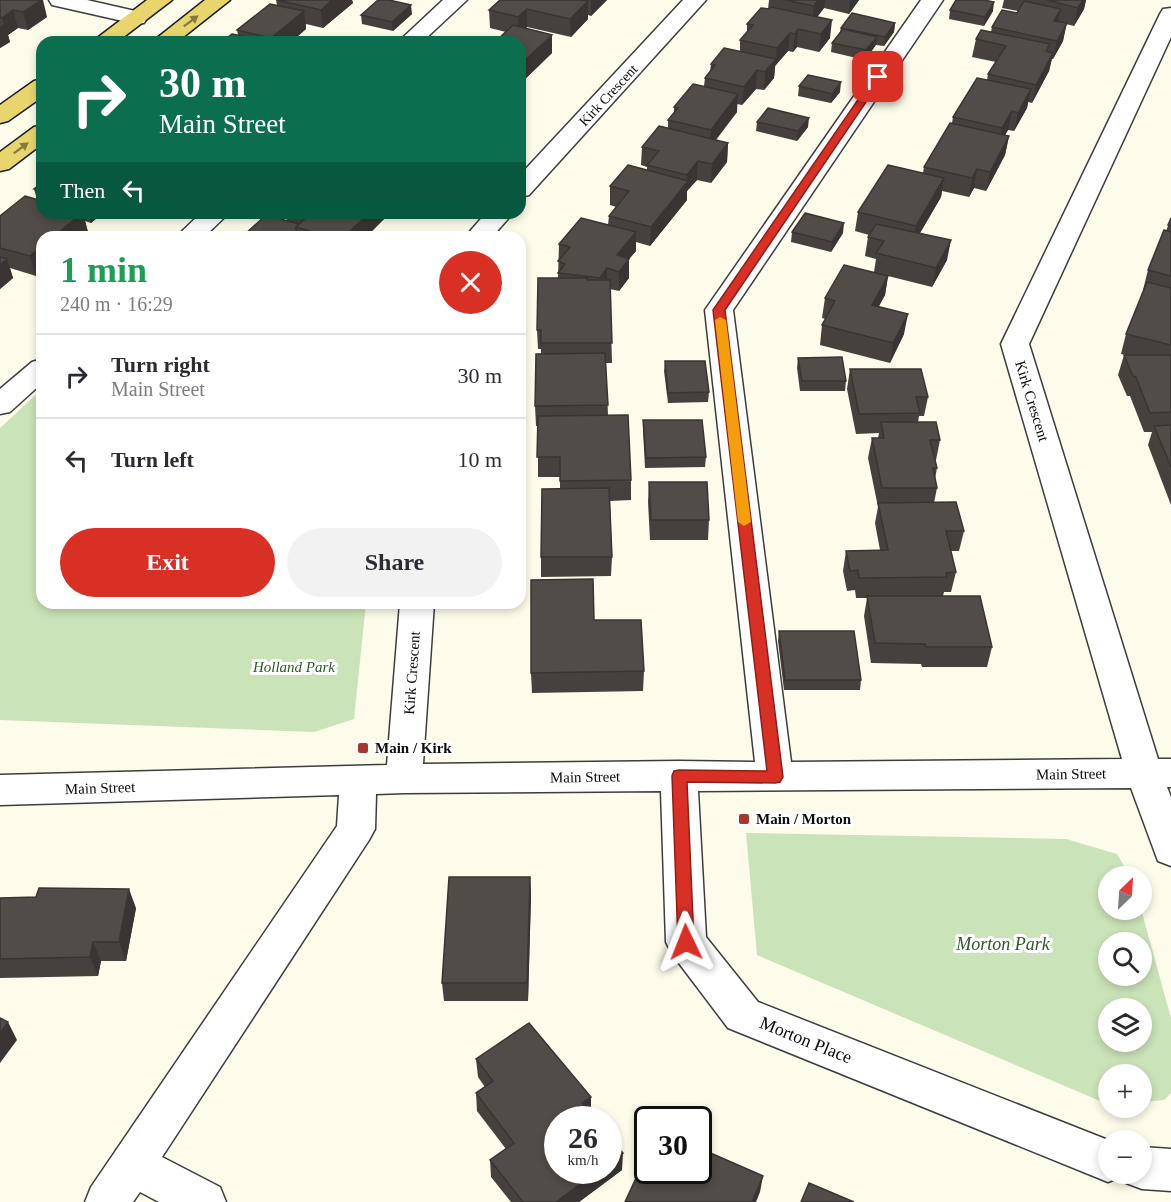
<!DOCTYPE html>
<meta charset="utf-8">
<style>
body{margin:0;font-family:Georgia,serif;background:#f2f2f3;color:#2b2b33;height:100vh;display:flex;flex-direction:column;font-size:22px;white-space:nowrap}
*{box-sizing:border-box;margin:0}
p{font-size:20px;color:#7c7c81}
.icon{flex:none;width:33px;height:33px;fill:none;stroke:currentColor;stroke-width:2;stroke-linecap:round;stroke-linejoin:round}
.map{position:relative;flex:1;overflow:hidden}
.drawer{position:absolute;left:36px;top:231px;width:490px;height:378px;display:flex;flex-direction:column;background:#fff;border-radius:18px;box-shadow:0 3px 9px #0003}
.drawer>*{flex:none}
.hud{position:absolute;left:36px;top:36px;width:490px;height:183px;border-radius:18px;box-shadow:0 3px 9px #0003;background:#0b6e4f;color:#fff;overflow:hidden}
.needle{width:39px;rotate:25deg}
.tools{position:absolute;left:1098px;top:866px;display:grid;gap:12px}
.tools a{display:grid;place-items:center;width:54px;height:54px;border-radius:50%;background:#fff;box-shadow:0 3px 9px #0003;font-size:30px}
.speed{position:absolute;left:544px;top:1106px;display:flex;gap:12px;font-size:30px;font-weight:700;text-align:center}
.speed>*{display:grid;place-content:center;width:78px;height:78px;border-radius:50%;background:#fff;box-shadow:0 3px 9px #0003;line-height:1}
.speed small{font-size:15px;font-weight:400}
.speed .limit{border:3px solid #111;border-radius:9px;background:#fff;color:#111}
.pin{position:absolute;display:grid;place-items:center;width:51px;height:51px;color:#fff;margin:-26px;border-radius:12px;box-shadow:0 3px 9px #0006}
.me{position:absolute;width:66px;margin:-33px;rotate:358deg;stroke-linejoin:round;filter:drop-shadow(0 0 4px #0008)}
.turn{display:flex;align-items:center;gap:21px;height:126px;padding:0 24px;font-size:27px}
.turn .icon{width:78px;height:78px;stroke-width:2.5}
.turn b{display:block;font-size:42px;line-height:51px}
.then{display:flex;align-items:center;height:57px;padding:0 24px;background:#0003;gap:12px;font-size:22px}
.round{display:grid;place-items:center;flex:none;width:63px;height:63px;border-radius:32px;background:#f2f2f3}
.headline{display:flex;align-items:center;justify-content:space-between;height:102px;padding:0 24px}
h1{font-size:36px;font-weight:700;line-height:45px;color:#1e9e55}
.button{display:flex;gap:12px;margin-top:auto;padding:12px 24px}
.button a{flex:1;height:69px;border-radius:36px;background:#d93025;color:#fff;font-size:24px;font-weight:700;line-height:69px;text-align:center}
.button a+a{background:#f2f2f3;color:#2b2b33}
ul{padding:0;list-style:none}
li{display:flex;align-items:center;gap:18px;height:84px;padding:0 24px;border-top:2px solid #e1e1e2}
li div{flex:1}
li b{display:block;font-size:22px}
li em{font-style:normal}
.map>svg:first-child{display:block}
.green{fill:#cbe3b8;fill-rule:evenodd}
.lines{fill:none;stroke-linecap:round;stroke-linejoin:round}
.minor-casing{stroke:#3d3d3d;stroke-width:3}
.major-casing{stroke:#1b1b1b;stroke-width:3}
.minor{fill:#fff;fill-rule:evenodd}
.major{fill:#e9d56d;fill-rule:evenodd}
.wall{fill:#47413e}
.shaded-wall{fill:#393532}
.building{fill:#524c48;stroke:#393532;stroke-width:1.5}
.oneway{fill:#857a40}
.route{fill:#d93025;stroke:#8d1f18;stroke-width:1.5}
.slow{fill:#f59e0b}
.poi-dot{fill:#aa3632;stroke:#fff;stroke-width:2}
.labels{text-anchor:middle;stroke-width:6;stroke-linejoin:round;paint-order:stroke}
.far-street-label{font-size:14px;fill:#0a0a0a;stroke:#fff}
.street-label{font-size:15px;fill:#0a0a0a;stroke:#fff}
.park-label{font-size:15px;font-style:italic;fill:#2a5a23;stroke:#fff}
.poi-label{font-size:15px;font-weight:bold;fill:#0a0a0a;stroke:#fff;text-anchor:start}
.near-park-label{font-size:18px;font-style:italic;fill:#2a5a23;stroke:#fff}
.near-street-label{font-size:18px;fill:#0a0a0a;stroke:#fff}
</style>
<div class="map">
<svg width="1171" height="1202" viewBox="0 0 1171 1202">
<rect width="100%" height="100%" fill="#fdfbea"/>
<path class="green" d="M42 389V603H366L354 719 314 732 0 720V428Z
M746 833 1066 839 1117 854 1130 876H1108V909H1141L1171 1018V1093L1164 1100 1142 1102V1074H1108L1107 1104 757 955ZM1108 942H1142V975H1108ZM1108 1008H1142V1041H1108Z"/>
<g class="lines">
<g class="minor-casing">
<path id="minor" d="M49 0H87L144 13 147 18 144 23 136 24 52 5Z
M443 0H467L422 42H398Z
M683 0H706L529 195 520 197V175Z
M921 0H943L733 310 791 762 1122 759 1001 344 1160 14 1163 9 1171 8V37L1029 344 1158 759H1171V787H1167L1171 797V866L1158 861 1131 788 698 791 706 937 758 1002 1108 1140V1173H1142V1147L1171 1149V1191L1142 1189 1126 1183 1123 1176 1108 1182 728 1028 672 954 666 942 661 791 404 793 376 794 375 829 369 840 162 1157 220 1187 226 1202H159L140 1192 133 1202H85L91 1187 337 826 339 795 0 805V775L387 765 400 603H434L423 764 679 761 755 762 705 310Z
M201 213H229L204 237H176Z
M486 213H513L492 237H465Z
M42 359V383L10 412 0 414V389L32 362Z"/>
</g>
<g class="major-casing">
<path id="major" d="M147 0H172L117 42H92Z
M205 0H230L177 42H152Z
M42 79V97L8 121 0 123V105L34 81Z
M42 125V144L9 169 0 171V152L34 127Z"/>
</g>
<use href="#minor" class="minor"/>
<use href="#major" class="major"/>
</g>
<path class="wall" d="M0 0 47 17 28 30 18 28 8 35 10 42 0 48Z
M276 0H352L353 3 323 28 306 24V29L291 42H222L238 35 237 30 277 5Z
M500 0H607L591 16 588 15V19L571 37 527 27 526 28 552 53 520 84V42L506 32 490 28 489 10Z
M769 0H859L849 14 824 8 817 17 830 38 819 52 797 47 793 52 788 51 775 66 774 78 764 90 756 89 742 105 737 104V112L716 140 728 143 727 162 711 183 697 180 687 191V200L650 246 636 242V251L629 259V278L619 291 610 289 612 363H606L608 415 631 480V500L610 501 612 557 611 576 541 577V557L560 489V477H538V426H536L535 406 541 354V349H538L537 330 558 278 559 244 608 225 609 216 616 207 610 205V186L647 170V167L641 165 642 147 668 128V120L674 113V107L704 86 705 78 710 71 711 64 740 51V40L747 33V24L768 9Z
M1004 0H1086L1084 9 1074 26 1066 24 1063 41 1053 59H1052L1049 71 1032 103 1028 102 1027 108 1014 131 1008 130 1005 135 1009 136 1005 155 986 191 974 188 969 197 942 191 941 197 920 233 947 260 932 287 888 276 885 295 878 307 904 334 890 363 820 345 822 325 826 319 822 318 825 298 874 272 876 259 865 256 868 237 869 235 855 231 858 212 923 173 924 167 952 123 953 117 987 80 988 74 996 62 972 57 976 39 991 32 992 27 1017 13 1018 11 1002 8Z
M950 10 993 11 984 26 949 19Z
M412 14 393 31 362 24 361 15Z
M895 23 894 32 884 46 876 45 865 60 831 52 832 43 840 32 841 28Z
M799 86 840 92 831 103 798 96Z
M757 122 808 127 797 141 756 131Z
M42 183V213H103L91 223 85 221 88 232 42 237V270L36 276 10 268 13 278 0 289V216L37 199 34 189Z
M285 213H385L386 217 366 237H243L287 220Z
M1171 218V505L1148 445 1152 432H1144L1130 396H1127L1118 375 1124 355H1126L1121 354 1126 334 1144 290H1143L1148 270 1166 231Z
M792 232 843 233 831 252 791 242Z
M798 358 846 381 845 391H800L797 368Z
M665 361 709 392 708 402 668 403 664 371Z
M850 369 928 397 924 416H919L918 422 940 440 936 460H935L937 468 935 479 937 488 934 503 964 531 959 551H951L956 572 951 592H944L943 596 992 647 987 667H922L921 664 871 663 864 616 867 598H856L855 590 847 591 843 571 846 551 880 550 875 523 878 507 868 458 872 438H878L879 433 856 434 847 389Z
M643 420 706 457 705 467 645 468 643 430Z
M649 482 709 520 708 540H650L648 502Z
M594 620 644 671 643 691 532 693 531 673Z
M779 631 861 680 860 690H784L778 641Z
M530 877 531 896 528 1001H444L442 983Z
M0 898 136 908 126 961H101L98 976 0 978Z
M476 1059 591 1114 622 1170 579 1202H511L491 1177 490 1160 506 1149 477 1111 476 1093 485 1087 478 1077Z"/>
<path class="shaded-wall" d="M41 0H43L47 17 28 30 23 12Z
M332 0H352L353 3 323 28 321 10Z
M591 0H607L591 16Z
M818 0H825L824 8 812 24 814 6Z
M850 0H859L849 14Z
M1079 0H1086L1084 9 1074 26Z
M588 1V19L571 37 570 19Z
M994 2 993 11 984 26 985 17Z
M411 5 412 14 393 31 392 22Z
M527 9V27L519 35 518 17Z
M1061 9 1057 26 1054 21Z
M13 10 18 28 8 35 10 42 0 48V27L4 24 2 18Z
M304 11 306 29 291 42H272L271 38Z
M832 20 830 38 819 52 821 34Z
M895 23 894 32 884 46 885 37Z
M1067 23 1063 41 1053 59 1057 41Z
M798 29 797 47 793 52 795 34Z
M790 33 788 51 775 66 777 48Z
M552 35V53L520 84V65Z
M877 37 875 46 865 60 866 50Z
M1053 53 1049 71 1032 103 1036 85Z
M776 59 774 78 764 90 765 72Z
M757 70 756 89 742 105 744 87Z
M841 82 840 92 831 103 832 94Z
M1031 89 1027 108 1014 131 1018 113Z
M738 94 737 112 709 148 711 130Z
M1012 111 1008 130 998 147 1002 128Z
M809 118 808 127 797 141 798 131Z
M1009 136 1005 155 986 191 990 172Z
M728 143 727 162 711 183 712 164Z
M698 161 697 180 687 191V200L650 246 651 227 686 183 687 175Z
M977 169 974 188 969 197 972 178Z
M944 178 941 197 913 245 916 226Z
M82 213H83L88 232 82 237H53Z
M89 213H103L91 223Z
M369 213H385L386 217 366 237H344Z
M844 223 843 233 831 252 832 242Z
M636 232V251L629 259V278L619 291V272L617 255Z
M951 240 947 260 932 287 936 268Z
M42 246V270L36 276 30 256Z
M7 259 13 278 0 289V265Z
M607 268V288L600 297V278Z
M888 276 885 295 869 325 872 305Z
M908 314 904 334 890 363 893 343Z
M530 877 531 896 528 1001 527 983Z
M129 889 136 908 126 961 119 942Z
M93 942 101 961 98 976 90 957Z
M8 1022 17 1040 0 1063V1033Z
M591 1097V1115L582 1103Z
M623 1153 622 1170 579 1202H556L599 1170H609V1163Z
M763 1176 760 1192 756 1202H752Z"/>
<path class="building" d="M0 0H41L23 12 13 10 2 18 0 17Z
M277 0H332L321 10Z
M378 0H389L411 5 392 22 361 15Z
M500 0H581L588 1 570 19 527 9 518 17 489 10Z
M785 0H818L814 6Z
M956 0H984L994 2 985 17 950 10Z
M1047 0H1083L1078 8Z
M1024 1 1061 9 1054 21 1067 23 1057 41 992 27 1002 10 1017 13Z
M270 4 304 11 271 38 237 30Z
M771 7 832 20 821 34 798 29 795 34 790 33 777 48 740 40 753 25 747 24 761 8 769 9Z
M852 13 895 23 885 37 841 28Z
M513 25 552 35 520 65V42H495Z
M843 29 877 37 866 50 832 43Z
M981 30 1050 44 1046 51 1053 53 1036 85 988 74 1006 46 976 39Z
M232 34 268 42H222Z
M724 48 776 59 765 72 757 70 744 87 705 78 715 65 711 64Z
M808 75 841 82 832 94 799 86Z
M977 78 1031 89 1018 113 1012 111 1002 128 953 117Z
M693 84 738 94 711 130 668 120 678 108 674 107Z
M768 108 809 118 798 131 757 122Z
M950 123 1009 136 990 172 977 169 972 178 924 167Z
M659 126 728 143 712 164 698 161 687 175 647 165 659 151 642 147Z
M628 165 688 181 651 227 609 216 629 191 610 186Z
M888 165 944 178 916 226 858 212Z
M42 183V191L34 189Z
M25 196 42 201V213H82L53 237H42V246L30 256 0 248V216Z
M311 213H369L344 237H330L296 227Z
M805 213 844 223 832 242 792 232Z
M266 215 299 224 296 227V233L292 237 243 236Z
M581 218 636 232 617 255 629 259 619 272 607 268 600 278 558 273 565 264 558 261 570 247 559 244Z
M1171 218V226L1168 225Z
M876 224 951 240 936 268 876 253 884 241 868 237Z
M1164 230 1171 232V276L1148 270Z
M0 257 7 259 0 265Z
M844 265 888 276 872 305 908 314 893 343 822 325 835 301 825 298Z
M538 278H587V280H610L612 343H541V330H537Z
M1147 282 1171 288V345L1126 334Z
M605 353 608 405 535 406 536 354Z
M1124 355H1171V412L1150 413 1136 377 1133 376Z
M842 357 846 381H802L798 358Z
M665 361H705L709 392 668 393Z
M850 369H921L928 397H916L920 413 859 414Z
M628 415 631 480 560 481V457H537L538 416Z
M643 420H702L706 457 646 458Z
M881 422H936L940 440H930L937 468H933L937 488H882L872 438H884Z
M1171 425V467L1154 426Z
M649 482H707L709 520H651Z
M609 488 612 557H541L542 489Z
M956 502 964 531H946L956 572 946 573 947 577 859 578 858 570 850 571 846 551 888 550 878 503Z
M593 579 594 620H641L644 671 531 673V580Z
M867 596H980L992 647H926L925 644 875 643Z
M779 631H854L861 680H785Z
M449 877H530L527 983H442Z
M39 888 129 889 119 942H93L90 957 0 959V898L36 897Z
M0 1018 8 1022 0 1033Z
M529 1023 591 1097 582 1103 595 1119H558V1170H599L556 1202H523L490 1160 514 1143 476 1093 493 1081 476 1059Z
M609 1136 623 1153 609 1163Z
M699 1148 763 1176 752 1202H625L648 1152V1170H699Z
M809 1183 854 1202H801Z"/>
<defs><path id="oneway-solid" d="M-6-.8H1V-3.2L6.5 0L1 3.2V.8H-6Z" transform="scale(1.5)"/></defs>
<g class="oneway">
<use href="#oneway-solid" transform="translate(191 21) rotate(-37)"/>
<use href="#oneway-solid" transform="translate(21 148) rotate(-37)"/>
</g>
<path class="route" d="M875 75 883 77 725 310 783 777 780 782 775 783 687 782 694 942 692 947 686 949 680 947 678 942 672 776 674 771 679 770 767 771 713 310Z"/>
<path class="slow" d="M720 317 726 320 751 522 744 526 738 522 715 320Z"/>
<g class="poi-dot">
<rect x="357" y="742" width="12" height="12" rx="3"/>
<rect x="738" y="813" width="12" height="12" rx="3"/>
</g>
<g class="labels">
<g class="far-street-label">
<text transform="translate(608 95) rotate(-47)" y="5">Kirk Crescent</text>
</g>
<g class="street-label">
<text transform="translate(1032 401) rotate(73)" y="5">Kirk Crescent</text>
<text transform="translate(412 673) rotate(-86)" y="5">Kirk Crescent</text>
<text transform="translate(1071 774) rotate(-1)" y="5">Main Street</text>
<text transform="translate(585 777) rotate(-1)" y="5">Main Street</text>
<text transform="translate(100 788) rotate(-2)" y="5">Main Street</text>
</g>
<g class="park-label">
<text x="294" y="672">Holland Park</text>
</g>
<g class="poi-label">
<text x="375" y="753">Main / Kirk</text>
<text x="756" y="824">Main / Morton</text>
</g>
<g class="near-park-label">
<text x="1003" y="950">Morton Park</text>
</g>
<g class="near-street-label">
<text transform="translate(806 1040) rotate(22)" y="6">Morton Place</text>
</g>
</g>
</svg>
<div class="tools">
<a><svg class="needle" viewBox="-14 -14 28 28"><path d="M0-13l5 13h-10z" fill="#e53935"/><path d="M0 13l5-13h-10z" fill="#7c7c81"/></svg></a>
<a><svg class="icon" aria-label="search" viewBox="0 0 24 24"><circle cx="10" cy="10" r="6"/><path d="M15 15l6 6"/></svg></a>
<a><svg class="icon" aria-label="layers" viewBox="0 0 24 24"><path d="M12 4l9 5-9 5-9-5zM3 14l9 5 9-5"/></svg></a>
<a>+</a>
<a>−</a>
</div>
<div class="speed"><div>26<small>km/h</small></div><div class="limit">30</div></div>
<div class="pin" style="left:878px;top:77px;background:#d93025"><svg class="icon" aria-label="arrive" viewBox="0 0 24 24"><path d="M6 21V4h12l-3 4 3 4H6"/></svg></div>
<svg class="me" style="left:686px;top:942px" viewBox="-20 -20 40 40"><path d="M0-17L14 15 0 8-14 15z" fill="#d93025" stroke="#fff" stroke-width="4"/></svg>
<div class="hud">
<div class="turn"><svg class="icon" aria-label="right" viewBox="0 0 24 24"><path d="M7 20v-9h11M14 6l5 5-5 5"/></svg><div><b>30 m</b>Main Street</div></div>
<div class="then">Then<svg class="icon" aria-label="left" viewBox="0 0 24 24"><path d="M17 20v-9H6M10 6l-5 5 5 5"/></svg></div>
</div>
<section class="drawer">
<div class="headline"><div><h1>1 min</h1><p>240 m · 16:29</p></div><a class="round" style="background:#d93025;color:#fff"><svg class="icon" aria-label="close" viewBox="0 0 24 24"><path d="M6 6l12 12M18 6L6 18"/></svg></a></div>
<ul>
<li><svg class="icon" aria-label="right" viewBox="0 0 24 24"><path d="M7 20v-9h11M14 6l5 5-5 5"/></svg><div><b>Turn right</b><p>Main Street</p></div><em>30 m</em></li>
<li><svg class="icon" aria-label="left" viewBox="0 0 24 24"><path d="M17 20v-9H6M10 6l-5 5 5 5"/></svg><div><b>Turn left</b></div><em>10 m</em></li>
</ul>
<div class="button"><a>Exit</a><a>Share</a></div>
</section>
</div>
